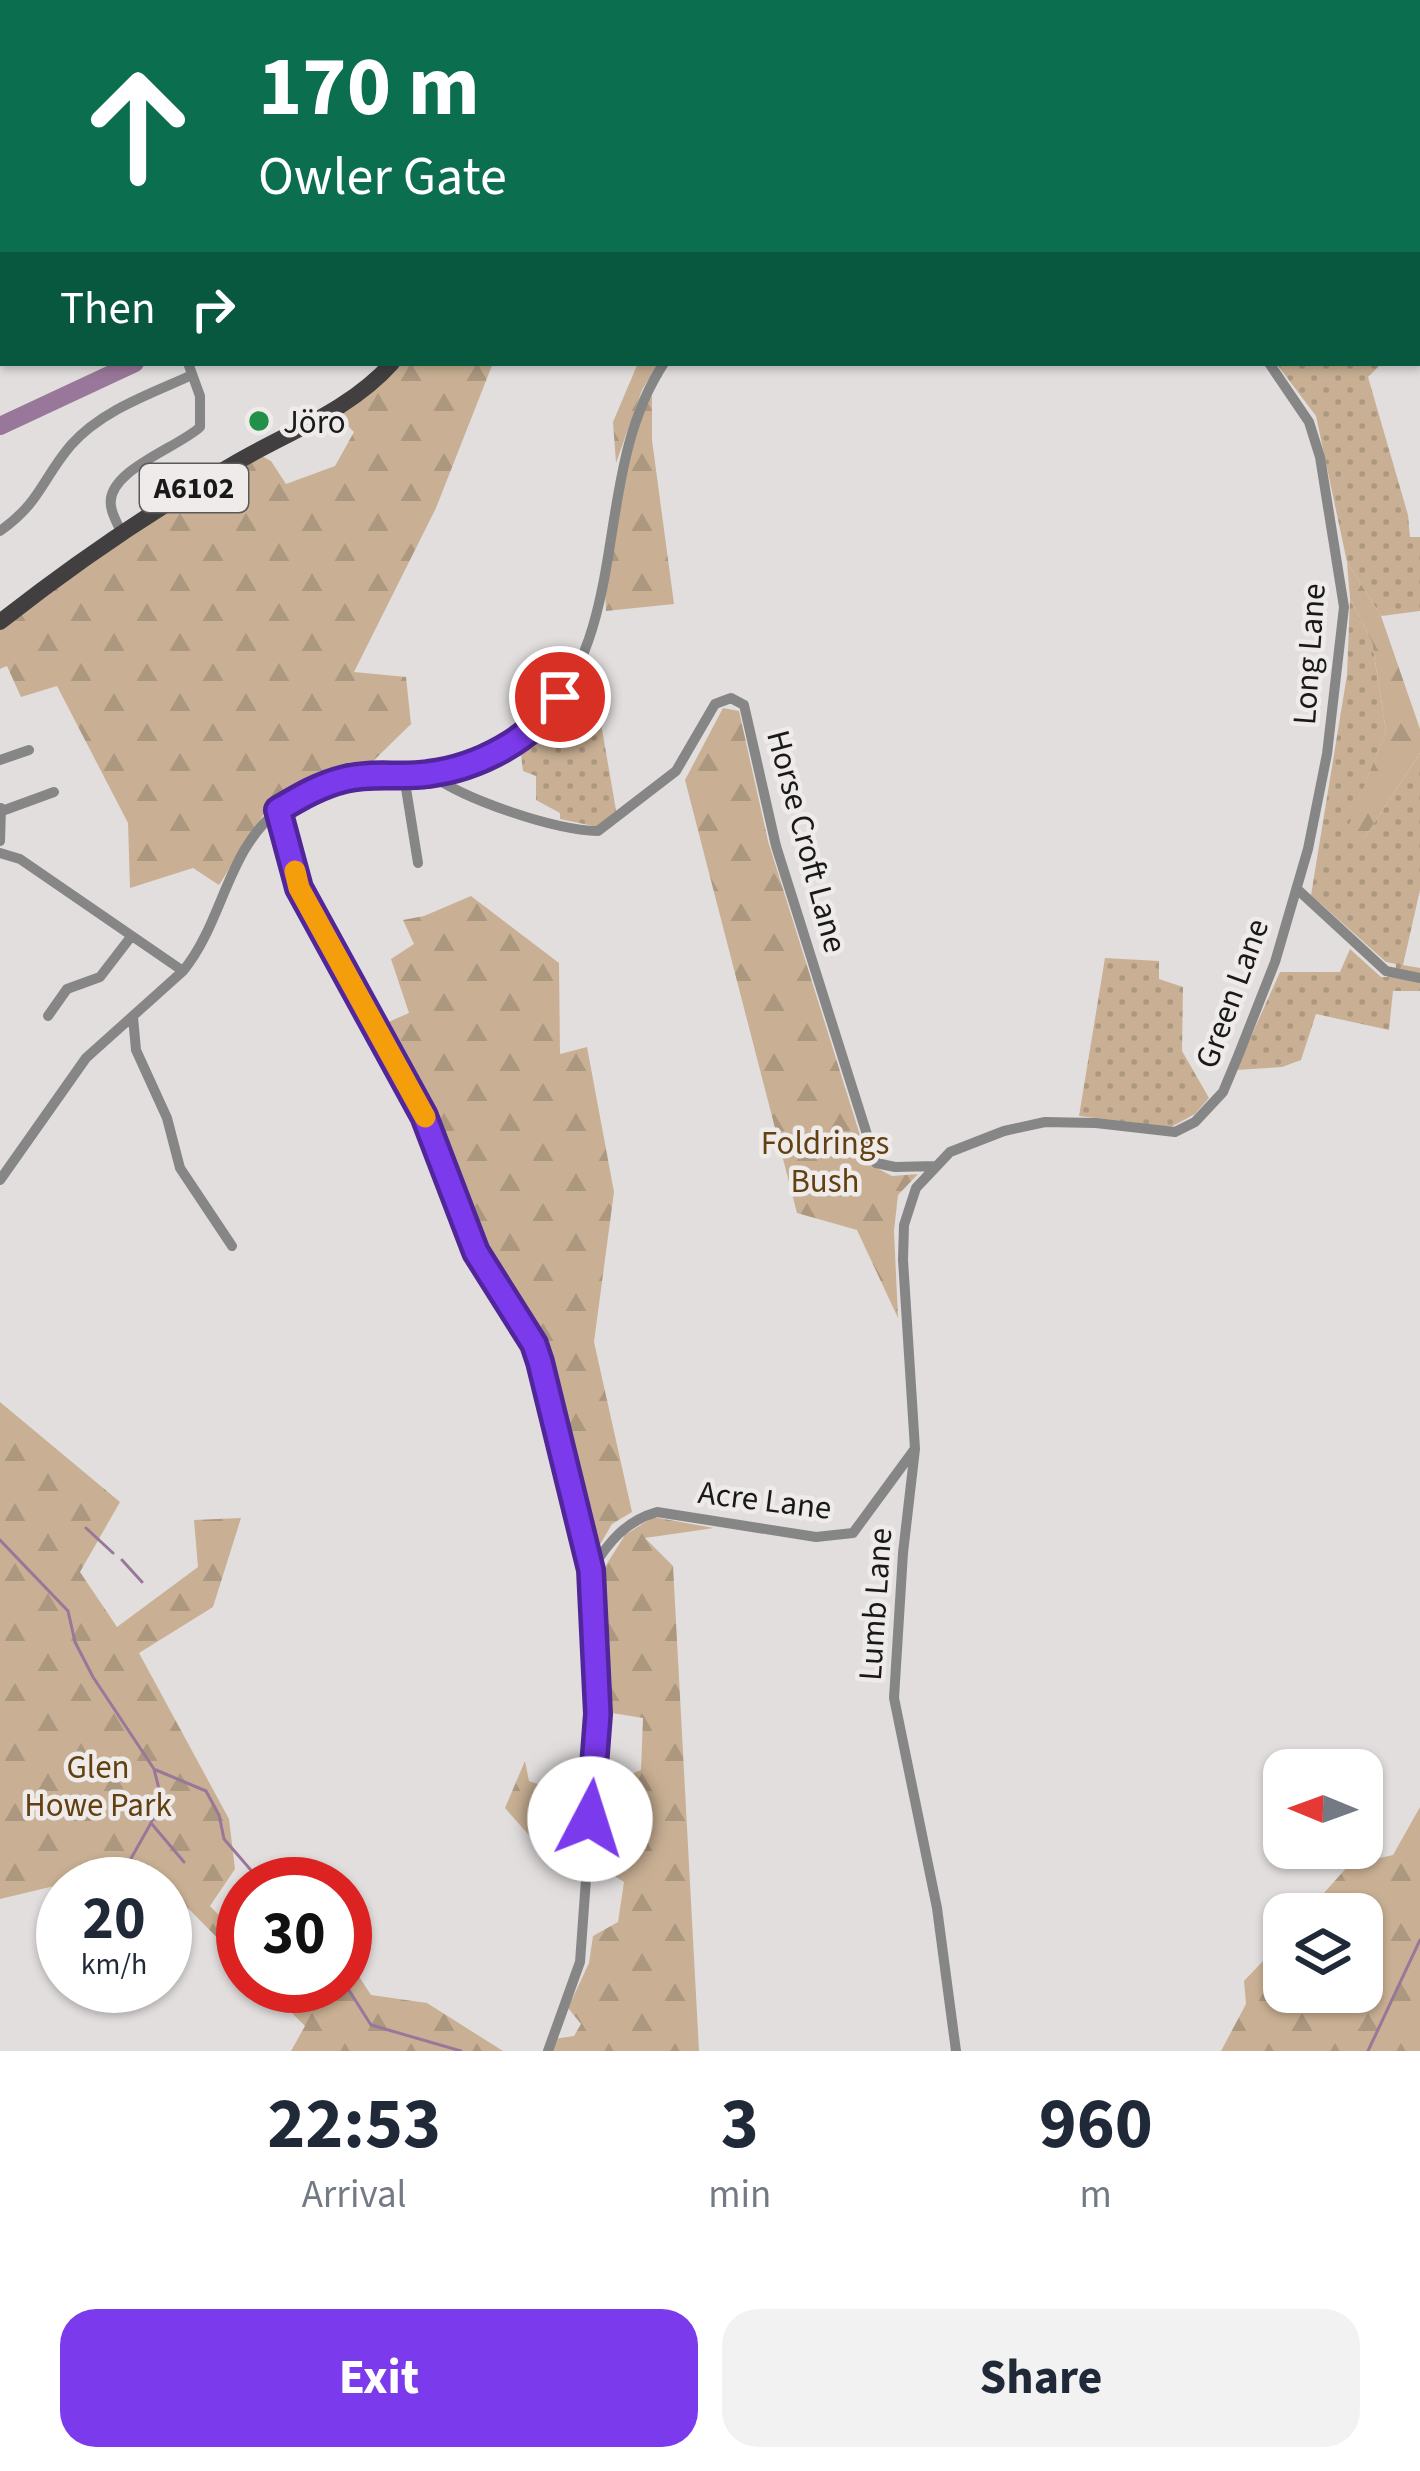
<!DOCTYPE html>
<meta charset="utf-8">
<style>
body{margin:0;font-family:"Source Sans 3",sans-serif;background:#f2f2f3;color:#1f2937;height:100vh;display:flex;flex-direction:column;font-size:45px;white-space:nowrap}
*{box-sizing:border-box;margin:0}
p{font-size:39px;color:#747a83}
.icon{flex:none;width:66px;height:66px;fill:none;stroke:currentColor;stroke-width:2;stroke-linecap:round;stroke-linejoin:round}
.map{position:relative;height:2051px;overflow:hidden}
.drawer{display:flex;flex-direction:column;background:#fff;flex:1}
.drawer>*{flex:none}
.hud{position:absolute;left:0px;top:0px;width:1422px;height:366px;box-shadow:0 3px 9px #0004;background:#0b6e4f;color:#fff;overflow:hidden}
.needle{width:78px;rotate:271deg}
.tools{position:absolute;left:1263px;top:1749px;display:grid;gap:24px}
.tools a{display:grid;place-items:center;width:120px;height:120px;border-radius:24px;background:#fff;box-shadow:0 3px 9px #0004;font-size:60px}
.speed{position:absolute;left:36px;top:1857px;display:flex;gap:24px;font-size:60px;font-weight:700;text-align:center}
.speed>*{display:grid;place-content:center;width:156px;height:156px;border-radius:50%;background:#fff;box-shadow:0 3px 9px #0004;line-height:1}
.speed small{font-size:30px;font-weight:400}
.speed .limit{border:18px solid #d22;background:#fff;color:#111}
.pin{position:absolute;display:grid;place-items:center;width:102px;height:102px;color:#fff;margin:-51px;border:6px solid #fff;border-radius:50%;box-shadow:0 3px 12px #0007}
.me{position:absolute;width:132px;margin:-66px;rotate:5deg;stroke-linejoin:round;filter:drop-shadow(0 0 9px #0008)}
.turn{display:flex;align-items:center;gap:42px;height:252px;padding:0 60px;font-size:54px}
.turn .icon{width:156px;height:156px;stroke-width:2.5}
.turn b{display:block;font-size:84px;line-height:102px}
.then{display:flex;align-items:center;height:114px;padding:0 60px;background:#0003;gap:24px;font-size:45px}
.eta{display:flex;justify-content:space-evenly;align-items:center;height:204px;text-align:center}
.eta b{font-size:72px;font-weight:700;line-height:84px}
.button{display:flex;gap:24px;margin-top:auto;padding:24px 60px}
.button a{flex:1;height:138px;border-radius:36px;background:#7c3aed;color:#fff;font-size:48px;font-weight:700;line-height:138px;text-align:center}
.button a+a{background:#f2f2f3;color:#1f2937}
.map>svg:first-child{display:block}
.green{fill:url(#green-dots)}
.forest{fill:url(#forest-firs)}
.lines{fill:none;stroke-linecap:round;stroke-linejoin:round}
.stream{stroke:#99779a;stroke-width:3}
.river{stroke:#99779a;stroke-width:18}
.street{stroke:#878686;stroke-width:10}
.primary{stroke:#413f40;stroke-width:16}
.rail{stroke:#858282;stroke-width:3}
.route-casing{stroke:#51269a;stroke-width:30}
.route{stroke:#7c3aed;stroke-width:21}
.slow{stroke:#f59e0b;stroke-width:21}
.poi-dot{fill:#21914a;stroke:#efebeb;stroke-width:4.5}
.labels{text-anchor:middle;stroke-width:9;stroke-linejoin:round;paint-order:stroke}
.shield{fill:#efebeb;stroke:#5a5858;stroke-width:3}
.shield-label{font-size:30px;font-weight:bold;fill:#1a1919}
.poi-label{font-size:33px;fill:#1a1919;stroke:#efebeb;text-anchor:start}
.street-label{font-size:33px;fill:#1a1919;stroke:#efebeb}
.park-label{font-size:33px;fill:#624010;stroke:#efebeb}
</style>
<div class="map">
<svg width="1420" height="2051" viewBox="0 0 1420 2051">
<defs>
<pattern id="green-dots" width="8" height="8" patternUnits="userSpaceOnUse" patternTransform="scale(3)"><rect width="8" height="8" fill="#c9b094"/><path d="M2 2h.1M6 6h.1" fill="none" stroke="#ac977f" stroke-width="1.8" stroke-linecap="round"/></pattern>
<pattern id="forest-firs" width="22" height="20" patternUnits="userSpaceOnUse" patternTransform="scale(3)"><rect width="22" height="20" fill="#c9b094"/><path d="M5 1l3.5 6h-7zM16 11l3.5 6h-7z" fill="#ac977f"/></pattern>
</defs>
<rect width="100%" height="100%" fill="#e2dede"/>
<path class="green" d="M1276 363H1382L1368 377 1408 515 1410 537H1420V611L1381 616 1347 562 1316 416Z
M1350 599 1372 642 1386 731 1346 834 1365 837 1420 753V890L1403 965 1420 968V991H1393L1389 1030 1316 1014 1301 1060 1282 1067 1236 1070 1280 972H1340L1350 949 1381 977H1395L1396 964 1386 962 1311 895 1347 675Z
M581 677 599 712 617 816 598 827 560 819V813L536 800V776L523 771 521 754 509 748C548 730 559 713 581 677Z
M1105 958 1159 961V979L1183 987 1182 1051 1209 1098 1195 1114 1171 1127 1079 1116Z"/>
<path class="forest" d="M0 0H270L3 3 0 258Z
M1203 0H1413L1415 3H1202Z
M400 363H493L436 508 354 672 406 677 411 724 364 770 322 777 267 809 219 885 193 868 130 888 128 823 57 686 21 697 7 666 0 669V630L85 564 258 454 271 461 286 484 335 466 354 432 336 414Z
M638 363H659L642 390 616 463 613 422Z
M652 395V440L674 604 606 611 605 589 635 430Z
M1347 562 1381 616 1420 729V753L1365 837 1345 835 1386 731 1372 642 1350 599Z
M723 708 739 711 768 841 869 1164 892 1176 918 1174 898 1195 894 1231 898 1318 857 1230 797 1213 685 780Z
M471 896 559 963 560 1054 587 1047 614 1192 594 1342 632 1512 612 1524 597 1550 540 1343 478 1240 430 1109 386 1023 409 1013 391 959 414 944 403 920 424 916Z
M0 1402 120 1502 80 1572 117 1627 198 1567 194 1520 241 1518 213 1607 139 1653 229 1819 235 1869 210 1906 243 1940V1964L183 1903 165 1910V1884L71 1882 0 1899Z
M653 1517 714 1528 645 1538 673 1566 699 2051H550L553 2039 574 2036 581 2024 568 2008 589 1963 593 1936 618 1922 624 1882 601 1867 604 1842 625 1840 627 1822 608 1819 613 1782 641 1770 643 1718 612 1713 601 1573 625 1535Z
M525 1761 529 1781C544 1787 558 1788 573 1780L536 1843 505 1808Z
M1420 1807V2051H1221L1246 2004 1244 1981 1284 1939V1992H1362V1914H1305L1349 1865 1393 1855Z
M345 1955 371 1995 427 2003 503 2051H291L305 2026 265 1986H287L302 2001 321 1990 320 1986H345Z"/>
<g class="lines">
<path class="stream" d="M1405 0V3
M1419 34 1420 42
M86 1528 113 1553
M0 1540 68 1611 75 1642 93 1677 154 1769 161 1797 151 1823 184 1862
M122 1560 142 1582
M156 1770 206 1791 219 1815 224 1839 263 1884
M120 1878 151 1823
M345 1984 371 2025 461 2051
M1368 2051 1420 1940"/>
<path class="river" d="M501 3 502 0
M0 426 135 363"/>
<path class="street" d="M333 3 334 0
M455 3 456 0
M872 3 874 0
M0 323 3 321
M0 531C41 502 42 479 71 445 102 410 150 394 192 375
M122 533C118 525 112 515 111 506 105 471 178 448 200 427V396L188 363
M0 760 29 750
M430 774C465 800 554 830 598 831L676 771 715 704 731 698 744 705 776 846 876 1163 895 1167 936 1166
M404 776 418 863
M278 810 299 888 424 1116 476 1252 534 1344 591 1570 598 1714 580 1962 548 2051
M2 811 54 792
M0 841 1 808
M0 853 20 859 183 971C223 923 227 848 280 809 333 769 370 782 428 774 469 769 522 746 548 714 631 614 593 471 664 363
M1297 889 1386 971 1420 978
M48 1016 67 989 100 977 130 938
M133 1017 136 1050 167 1118 180 1168 232 1246
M0 1180 86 1058 183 971
M591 1570C608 1543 625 1521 657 1512L816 1537 853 1533 914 1450
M956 2051 937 1908 894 1698 903 1553 915 1449 903 1260 904 1225 916 1188 950 1152 1004 1131 1045 1122 1096 1123 1175 1132 1195 1122 1223 1092 1238 1056 1275 962 1308 849 1327 754 1344 607 1320 457 1309 422 1269 363"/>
<path class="primary" d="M538 3 539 0
M0 622C75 563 154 509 237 462 291 431 350 410 392 363"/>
<path class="rail" d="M0 18 3 15"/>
</g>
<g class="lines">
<g class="route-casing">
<path id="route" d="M560 697C533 739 478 768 428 774 401 778 372 772 345 779 320 785 300 797 278 810L299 888 424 1116 476 1252 534 1344 540 1362 591 1570 598 1714 590 1819"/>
</g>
<use href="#route" class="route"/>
<path class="slow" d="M295 871 299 888 425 1117"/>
</g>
<circle class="poi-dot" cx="259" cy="421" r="12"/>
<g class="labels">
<rect class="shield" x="140" y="464" width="108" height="48" rx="9"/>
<g class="shield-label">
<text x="194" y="498">A6102</text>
</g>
<g class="poi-label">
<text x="283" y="433">Jöro</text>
</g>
<g class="street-label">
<text transform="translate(1308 654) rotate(-86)" y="12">Long Lane</text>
<text transform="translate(808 841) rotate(75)" y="12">Horse Croft Lane</text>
<text transform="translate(1231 993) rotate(-70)" y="12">Green Lane</text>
<text transform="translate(765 1499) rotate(7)" y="12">Acre Lane</text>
<text transform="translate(874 1604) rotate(-86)" y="12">Lumb Lane</text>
</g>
<g class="park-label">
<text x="825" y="1154">Foldrings<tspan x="825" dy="38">Bush</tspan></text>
<text x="98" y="1778">Glen<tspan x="98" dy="38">Howe Park</tspan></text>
</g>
</g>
</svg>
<div class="tools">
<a><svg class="needle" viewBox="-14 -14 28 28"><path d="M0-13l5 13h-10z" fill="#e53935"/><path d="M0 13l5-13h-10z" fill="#747a83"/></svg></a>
<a><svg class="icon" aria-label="layers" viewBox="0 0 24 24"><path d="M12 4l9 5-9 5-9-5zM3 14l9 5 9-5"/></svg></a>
</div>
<div class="speed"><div>20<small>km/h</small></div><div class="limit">30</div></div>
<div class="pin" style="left:560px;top:697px;background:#d93025"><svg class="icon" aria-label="arrive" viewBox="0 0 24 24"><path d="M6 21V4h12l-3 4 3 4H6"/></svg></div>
<svg class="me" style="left:590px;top:1819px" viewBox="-20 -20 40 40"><circle r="19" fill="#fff"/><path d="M0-13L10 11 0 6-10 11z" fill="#7c3aed"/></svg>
<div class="hud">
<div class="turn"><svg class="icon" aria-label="ahead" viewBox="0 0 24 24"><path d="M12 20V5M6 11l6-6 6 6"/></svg><div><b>170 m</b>Owler Gate</div></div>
<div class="then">Then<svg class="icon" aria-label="right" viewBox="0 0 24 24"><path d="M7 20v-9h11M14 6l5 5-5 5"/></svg></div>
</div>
</div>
<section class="drawer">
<div class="eta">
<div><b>22:53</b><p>Arrival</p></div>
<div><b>3</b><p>min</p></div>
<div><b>960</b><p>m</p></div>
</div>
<div class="button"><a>Exit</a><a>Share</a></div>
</section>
